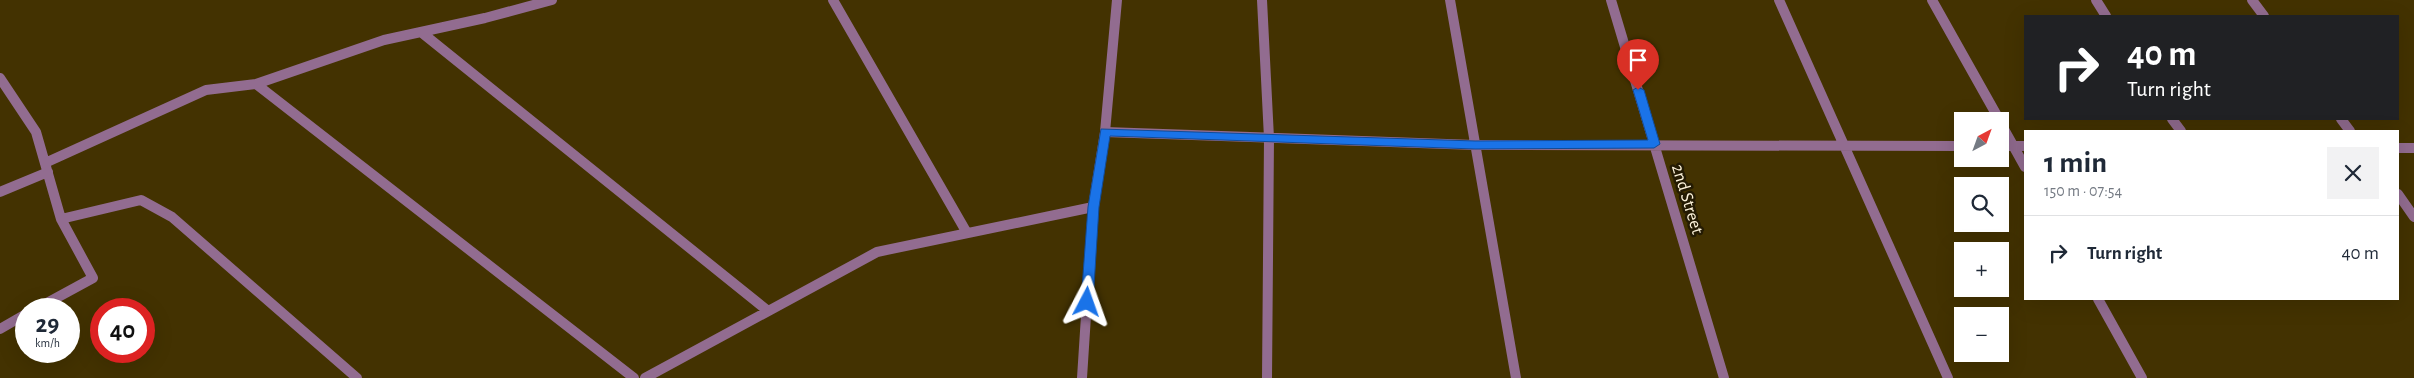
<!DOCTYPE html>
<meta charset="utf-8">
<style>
body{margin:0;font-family:"Alegreya Sans",sans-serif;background:#f2f2f3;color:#1f2937;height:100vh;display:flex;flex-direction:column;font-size:19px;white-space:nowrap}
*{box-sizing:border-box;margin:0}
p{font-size:16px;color:#747a83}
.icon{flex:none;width:28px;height:28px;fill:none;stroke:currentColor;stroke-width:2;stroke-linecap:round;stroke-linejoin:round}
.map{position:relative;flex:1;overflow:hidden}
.drawer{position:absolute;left:2024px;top:130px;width:375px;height:170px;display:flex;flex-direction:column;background:#fff;border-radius:0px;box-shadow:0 5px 20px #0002}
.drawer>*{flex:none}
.banner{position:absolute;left:2024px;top:15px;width:375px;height:105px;border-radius:0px;box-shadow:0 5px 20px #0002;background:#202124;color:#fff;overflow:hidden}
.needle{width:32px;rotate:41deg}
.fabs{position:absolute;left:1954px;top:112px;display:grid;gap:10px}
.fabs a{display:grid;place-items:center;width:55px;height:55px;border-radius:0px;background:#fff;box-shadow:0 5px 20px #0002;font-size:25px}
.speed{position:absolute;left:15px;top:298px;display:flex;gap:10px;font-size:25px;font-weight:700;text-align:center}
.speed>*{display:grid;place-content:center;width:65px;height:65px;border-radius:50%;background:#fff;box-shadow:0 5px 20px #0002;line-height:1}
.speed small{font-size:12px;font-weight:400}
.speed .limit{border:8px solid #d22;background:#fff;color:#111}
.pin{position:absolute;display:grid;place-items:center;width:42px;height:42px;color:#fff;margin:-51px -21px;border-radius:50% 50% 50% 0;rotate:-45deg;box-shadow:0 0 5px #0007}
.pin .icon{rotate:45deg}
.me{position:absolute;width:55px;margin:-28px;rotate:4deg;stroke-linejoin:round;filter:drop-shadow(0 0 4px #0008)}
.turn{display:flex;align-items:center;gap:18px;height:105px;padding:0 20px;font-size:22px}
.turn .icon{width:65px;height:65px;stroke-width:2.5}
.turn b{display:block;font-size:35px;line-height:42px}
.round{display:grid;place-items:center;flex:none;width:52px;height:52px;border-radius:0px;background:#f2f2f3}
.summary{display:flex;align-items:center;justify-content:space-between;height:85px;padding:0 20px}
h1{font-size:30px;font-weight:600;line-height:38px}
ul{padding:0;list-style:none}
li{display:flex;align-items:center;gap:15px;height:75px;padding:0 20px;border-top:1px solid #e0e1e3}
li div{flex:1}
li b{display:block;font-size:19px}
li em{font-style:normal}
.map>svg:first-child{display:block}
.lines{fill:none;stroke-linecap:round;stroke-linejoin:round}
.minor{stroke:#926c90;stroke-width:10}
.tertiary{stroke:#926c90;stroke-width:10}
.route{fill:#1a73e8;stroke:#114b97}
.labels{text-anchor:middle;stroke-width:5;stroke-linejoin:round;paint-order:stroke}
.street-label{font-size:18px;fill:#fef4dc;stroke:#241b03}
</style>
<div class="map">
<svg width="2414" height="378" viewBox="0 0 2414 378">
<rect width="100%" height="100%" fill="#433201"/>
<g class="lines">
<path class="minor" d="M833 0 967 233
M1262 0 1269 138 1267 378
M1450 0 1516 378
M1611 0 1724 378
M1779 0 1948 378
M1932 0 2000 121
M2096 0 2106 16
M2252 0 2264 16
M421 32 768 311
M0 78 36 132 61 219 93 278 36 309
M256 84 634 378
M2172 119 2181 131
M2341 119 2350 131
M2000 122 2025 167
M1105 132 1475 145 1962 146
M2000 146H2025
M2398 148H2414
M45 163 206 90 256 84 384 40 485 18 552 0
M0 192 48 172
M2398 194 2414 217
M61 219 141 200 172 217 357 378
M2098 299 2142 378
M0 329 26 314
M645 378 877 252 1093 207"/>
<path class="tertiary" d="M1082 378 1093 207 1105 132 1117 0"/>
</g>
<path class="route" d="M1638 87 1644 90 1660 144 1654 148 1475 149 1110 136 1099 207 1093 302 1087 307 1081 302 1088 207 1101 129 1475 141 1648 140 1633 90Z"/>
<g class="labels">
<g class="street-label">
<text transform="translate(1688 199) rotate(73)" y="6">2nd Street</text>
</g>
</g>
</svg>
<div class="fabs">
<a><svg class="needle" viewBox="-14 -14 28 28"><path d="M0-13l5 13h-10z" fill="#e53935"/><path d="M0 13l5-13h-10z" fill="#747a83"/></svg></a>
<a><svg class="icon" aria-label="search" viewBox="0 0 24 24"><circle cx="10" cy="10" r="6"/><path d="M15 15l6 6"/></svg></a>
<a>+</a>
<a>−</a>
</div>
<div class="speed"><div>29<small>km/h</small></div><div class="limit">40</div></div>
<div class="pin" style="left:1638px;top:90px;background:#d93025"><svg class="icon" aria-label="arrive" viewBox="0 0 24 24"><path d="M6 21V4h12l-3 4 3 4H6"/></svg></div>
<svg class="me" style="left:1087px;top:302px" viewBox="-20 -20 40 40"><path d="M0-17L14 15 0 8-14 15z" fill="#1a73e8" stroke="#fff" stroke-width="4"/></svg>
<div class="banner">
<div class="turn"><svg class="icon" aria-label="right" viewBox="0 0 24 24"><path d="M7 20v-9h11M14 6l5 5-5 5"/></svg><div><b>40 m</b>Turn right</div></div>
</div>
<section class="drawer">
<div class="summary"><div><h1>1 min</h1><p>150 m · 07:54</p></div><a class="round"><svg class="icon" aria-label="close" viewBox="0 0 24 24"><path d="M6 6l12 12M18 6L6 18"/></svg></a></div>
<ul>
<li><svg class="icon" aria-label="right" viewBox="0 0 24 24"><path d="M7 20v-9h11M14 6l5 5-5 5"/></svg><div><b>Turn right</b></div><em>40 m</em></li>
</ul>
</section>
</div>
